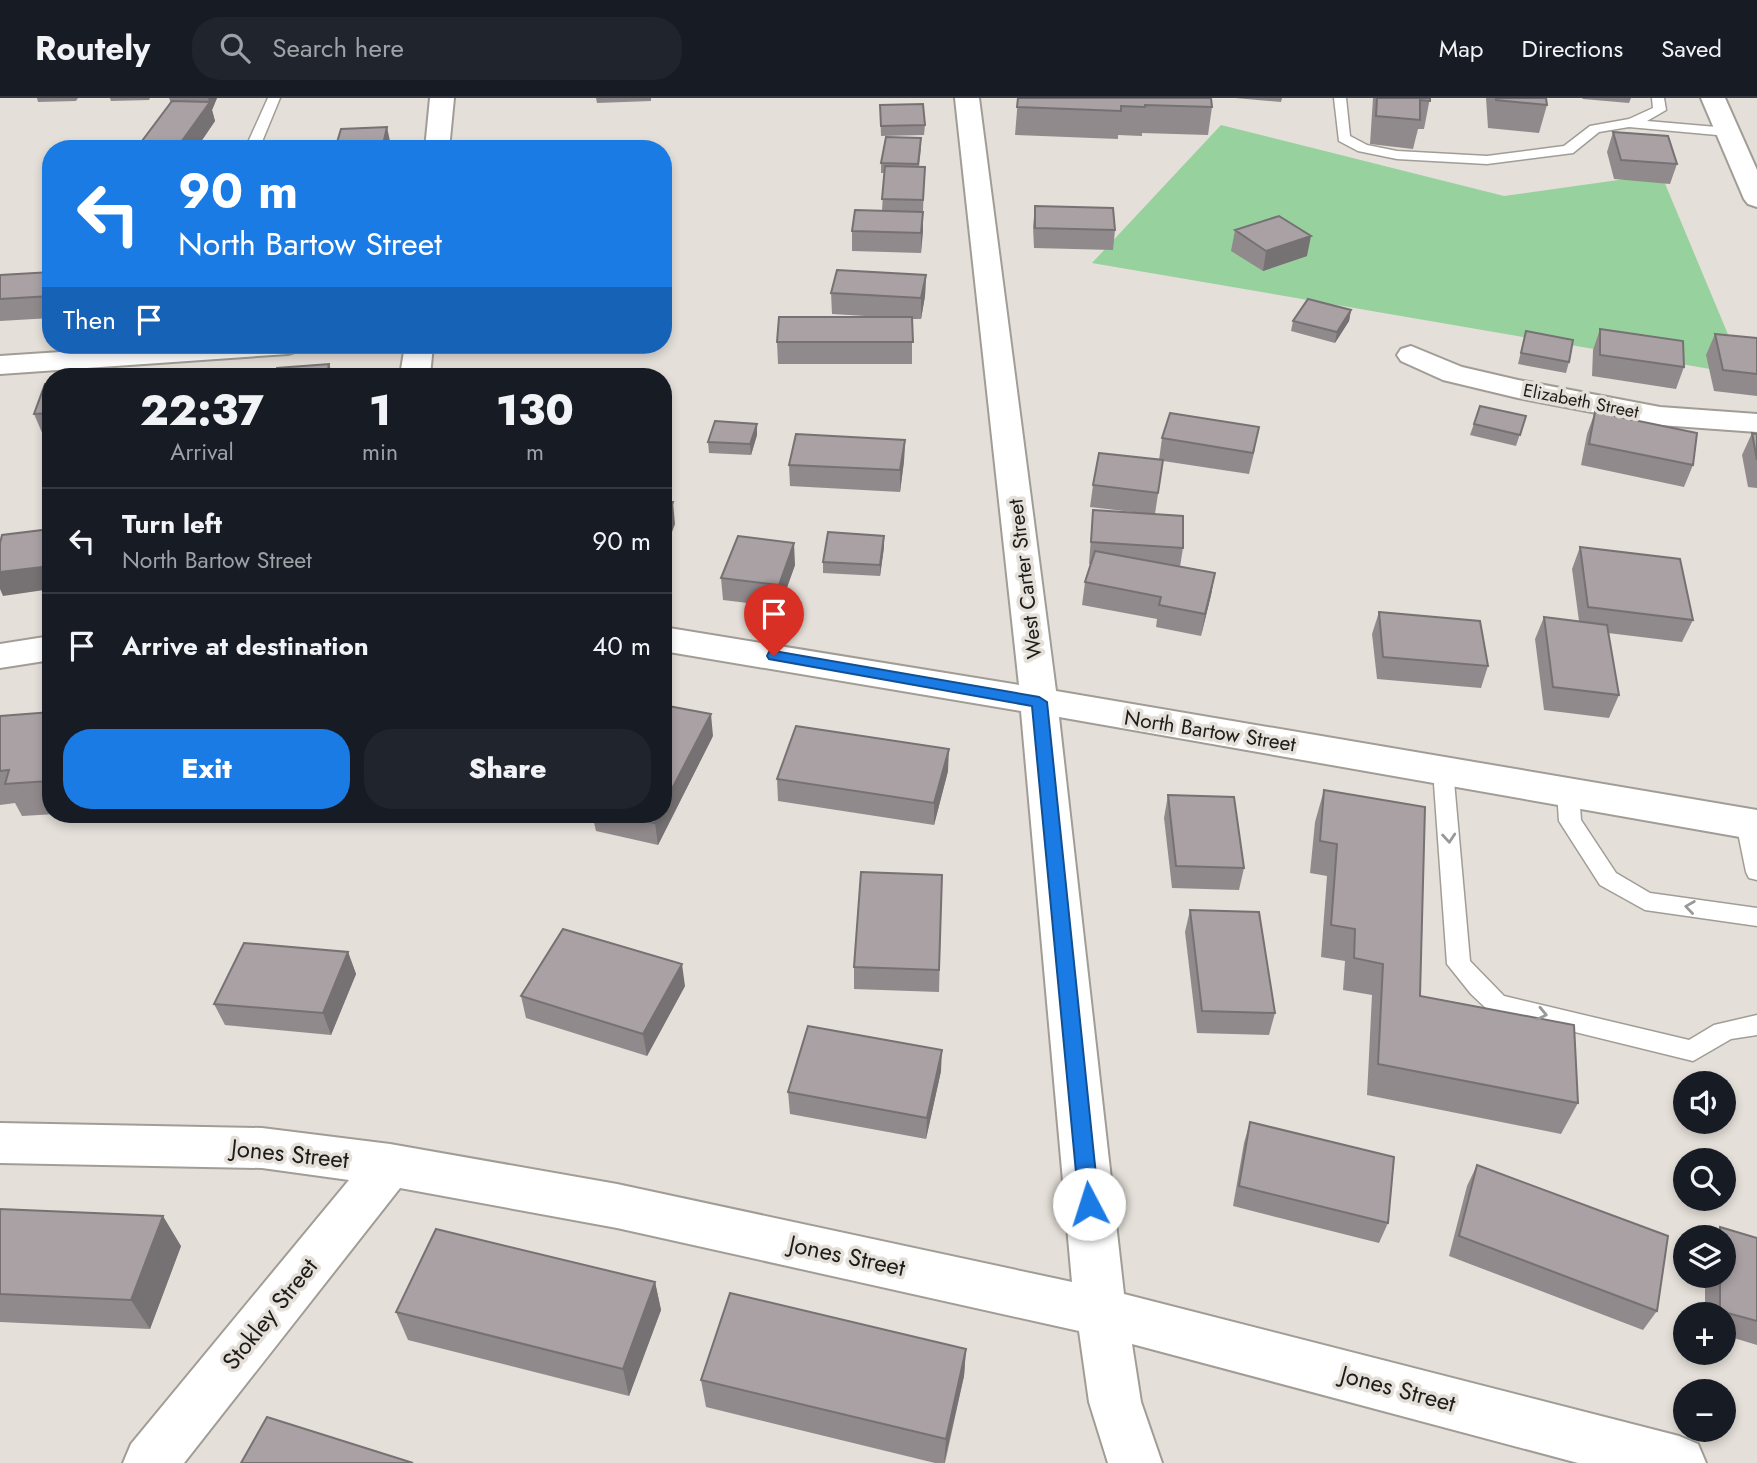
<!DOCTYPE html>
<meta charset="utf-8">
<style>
body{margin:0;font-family:Jost,sans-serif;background:#20242c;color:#f1f3f6;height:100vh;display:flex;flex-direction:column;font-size:26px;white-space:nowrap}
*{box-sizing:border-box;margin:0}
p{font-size:23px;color:#9ea1a6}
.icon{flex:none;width:38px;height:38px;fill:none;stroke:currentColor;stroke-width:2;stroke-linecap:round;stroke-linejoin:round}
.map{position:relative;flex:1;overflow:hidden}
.panel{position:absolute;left:42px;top:270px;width:630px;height:455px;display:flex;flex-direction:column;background:#171b24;border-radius:28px;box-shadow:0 4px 10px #0003}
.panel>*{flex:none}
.top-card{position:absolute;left:42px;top:42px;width:630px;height:214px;border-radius:28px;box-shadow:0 4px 10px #0003;background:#1b7be4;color:#fff;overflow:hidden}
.fabs{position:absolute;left:1673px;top:973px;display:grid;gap:14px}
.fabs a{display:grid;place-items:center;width:63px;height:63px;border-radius:50%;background:#171b24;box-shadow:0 4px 10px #0003;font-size:35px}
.pin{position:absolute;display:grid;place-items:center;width:60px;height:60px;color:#fff;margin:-72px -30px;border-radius:50% 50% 50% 0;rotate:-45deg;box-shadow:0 0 7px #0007}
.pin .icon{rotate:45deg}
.me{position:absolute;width:77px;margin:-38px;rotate:355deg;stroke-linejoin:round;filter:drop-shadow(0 0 5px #0008)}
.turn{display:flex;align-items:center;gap:24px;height:147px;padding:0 21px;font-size:32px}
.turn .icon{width:91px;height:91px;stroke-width:2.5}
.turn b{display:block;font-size:49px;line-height:60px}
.then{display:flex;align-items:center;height:66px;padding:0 21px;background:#0003;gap:14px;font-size:26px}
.eta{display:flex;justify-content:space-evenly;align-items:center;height:119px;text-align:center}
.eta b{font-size:42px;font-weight:800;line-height:49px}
.button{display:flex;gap:14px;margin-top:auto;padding:14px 21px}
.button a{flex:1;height:80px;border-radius:28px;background:#1b7be4;color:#fff;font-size:28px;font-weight:800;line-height:80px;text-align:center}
.button a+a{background:#20242c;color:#f1f3f6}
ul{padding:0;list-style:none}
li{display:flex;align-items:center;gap:21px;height:105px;padding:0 21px;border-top:2px solid #363941}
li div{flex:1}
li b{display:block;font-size:26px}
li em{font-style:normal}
header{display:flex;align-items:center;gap:42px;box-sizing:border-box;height:98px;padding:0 35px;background:#171b24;border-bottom:2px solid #363941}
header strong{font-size:33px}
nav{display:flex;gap:38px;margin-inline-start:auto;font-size:24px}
.search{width:490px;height:63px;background:#20242c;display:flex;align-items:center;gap:18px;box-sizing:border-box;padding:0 24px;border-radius:28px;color:#9ea1a6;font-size:26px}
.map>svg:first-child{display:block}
.green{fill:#97d19d}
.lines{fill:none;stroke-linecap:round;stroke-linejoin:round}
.lane-casing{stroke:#a19d96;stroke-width:3}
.street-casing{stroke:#a19d96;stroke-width:4}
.lane{fill:#fff;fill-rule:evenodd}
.street{fill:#fff;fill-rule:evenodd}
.wall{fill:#918a8d}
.shaded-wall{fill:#767173}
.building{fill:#a9a1a4;stroke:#767173;stroke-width:2}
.oneway{stroke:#999998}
.route{fill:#1b7be4;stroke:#125094;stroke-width:2}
.labels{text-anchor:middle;stroke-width:7;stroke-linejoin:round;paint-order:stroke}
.far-street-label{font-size:18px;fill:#1d1c19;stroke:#e4dfd8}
.street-label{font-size:21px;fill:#1d1c19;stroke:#e4dfd8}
.near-street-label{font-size:24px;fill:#1d1c19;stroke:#e4dfd8}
</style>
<header>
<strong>Routely</strong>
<div class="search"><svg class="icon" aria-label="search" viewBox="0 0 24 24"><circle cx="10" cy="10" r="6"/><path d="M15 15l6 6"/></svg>Search here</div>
<nav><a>Map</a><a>Directions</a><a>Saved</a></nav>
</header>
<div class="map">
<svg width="1757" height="1365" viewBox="0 0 1757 1365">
<rect width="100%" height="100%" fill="#e4dfd8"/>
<path class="green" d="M1221 27 1504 98 1661 76 1745 277 1092 165Z"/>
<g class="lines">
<g class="lane-casing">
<path id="lane" d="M268 0H280L259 51H245Z
M1334 0H1346L1350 38 1367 47 1397 53 1487 58 1564 48 1590 28 1629 21 1653 10 1652 0H1664L1666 12 1647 23 1728 30 1735 34 1728 38 1629 29 1599 34 1573 55 1487 66 1397 61 1358 53 1339 43Z
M1443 665 1450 667 1453 672 1470 863 1504 898 1689 942 1714 927 1757 917V937L1731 941 1693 963 1489 913 1471 896 1447 866 1433 672 1436 667Z
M1568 686 1575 689 1579 694 1581 722 1616 775 1650 795 1757 810V828L1645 812 1600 787 1559 723 1557 694 1561 689Z
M1747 717 1755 719 1757 724V782L1749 780 1746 774 1736 725 1739 719Z"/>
</g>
<g class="street-casing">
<path id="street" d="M430 0H454L449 51H425Z
M955 0H979L1056 593 1757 712V742L1059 619 1124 1196 1679 1338 1698 1346 1706 1365H1578L1132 1246 1141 1304 1162 1365H1108L1089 1304 1079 1233 617 1130 400 1090 184 1365H123L131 1346 349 1082 262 1070 0 1065V1025L262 1030 390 1046 617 1086 1072 1184 1021 613 663 553V529L1019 587Z
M1701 0H1725L1757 72V109L1748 106 1744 101Z
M167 247H302L298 253 288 256 0 276V258Z
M405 247H433L430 278H400Z
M1411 248 1462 269 1518 282 1660 309 1757 316V334L1660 327 1518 300 1443 282 1401 263 1397 257 1401 251Z
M51 538V562L0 570V546Z"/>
</g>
<use href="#lane" class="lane"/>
<use href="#street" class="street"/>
</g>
<path class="wall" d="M37 0H78L76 3 38 4Z
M110 0H150L149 2 111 3Z
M169 0H217L212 12 215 23 196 51H136L171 5Z
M596 0H651V3L597 5Z
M1018 0 1212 9 1208 37 1142 35V38L1118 37V41L1015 37Z
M1235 0H1282L1281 4Z
M1373 0H1430L1424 31H1418L1413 51 1370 46Z
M1486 0H1546L1547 7 1539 35 1488 30Z
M1582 0H1631L1629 5 1583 1Z
M880 7 925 27 924 37 881 38Z
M1613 34 1677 66 1670 86 1614 81 1607 54Z
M921 50 919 69H925L921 155 852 153V133L882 113 884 75H881V65Z
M1035 108 1115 132 1113 152 1034 150 1033 129Z
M1235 132 1307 158 1263 173 1231 153Z
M51 174V220L0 223V177Z
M926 177 925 198 921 221H912V266H778L777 244 882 219 832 216 831 195Z
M1351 212 1349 223 1335 245 1291 233 1293 223Z
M1600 231 1684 269 1676 291 1592 278 1593 252Z
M1526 233 1569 264 1566 275 1518 266Z
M1715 236 1757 240V298L1714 293 1706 257Z
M51 286V337H43L34 316Z
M1480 308 1526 318 1516 348 1470 337Z
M1595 314 1693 367 1684 389 1581 367 1587 336Z
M1752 335 1757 336V390L1748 389 1742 357Z
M757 337 751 357 709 355 708 344Z
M1162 340 1255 351 1249 376 1163 363 1155 416 1183 450 1180 469 1215 475 1211 497 1201 538 1156 529 1157 521 1082 507 1085 484 1091 466H1089L1093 412 1141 415 1090 409 1093 387 1159 362Z
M905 342 904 363 900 394 790 388 789 367Z
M884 449 880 478 823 475V464Z
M1580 449 1693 522 1682 544 1608 535 1619 597 1609 620 1544 612 1535 541 1544 519 1579 523 1572 471Z
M795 467 780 509 723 502 721 480Z
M1379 514 1488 568 1481 590 1377 581 1372 536Z
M51 614V716H56L22 718 15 705 0 707V618Z
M713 638 658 747 596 733 592 716H663Z
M948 673 934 727 778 703 777 681Z
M1324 692 1420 898 1578 1005 1561 1036 1367 997 1372 897 1343 892 1345 863 1321 859 1327 778 1310 775 1315 724Z
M1168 697 1244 770 1239 792 1172 790 1164 720Z
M942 777 939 894 854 891V869Z
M1190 812 1275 915 1269 937 1197 935 1185 834Z
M348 854 356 876 331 937 225 927 214 906Z
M685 888 647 958 526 920 521 898Z
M941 973 926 1041 790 1016 788 994Z
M1250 1024 1388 1125 1379 1145 1233 1108 1244 1045Z
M1477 1067 1657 1213 1643 1232 1449 1158 1467 1088Z
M0 1111 181 1148 150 1231 0 1224Z
M1720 1129 1757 1140V1247L1724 1237V1216H1705V1178H1724V1139H1713Z
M655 1184 661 1212 629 1298 408 1242 396 1214Z
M966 1251 964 1278 945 1365H935L706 1309 701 1282Z"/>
<path class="shaded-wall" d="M208 0H217L212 12 215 23 196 51H176L209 4Z
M387 29 391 48V51H382Z
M923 114V134L921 155V135Z
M1311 138 1307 158 1263 173 1266 153Z
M926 177 925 198 921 221V200Z
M1351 212 1349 223 1335 245 1337 234Z
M329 266 333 278H327Z
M757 326V337L751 357 750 346Z
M905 342 904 363 900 394V372Z
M673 404 675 426 663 458V429Z
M884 438V449L880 478V467Z
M794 445 795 467 780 509 779 487Z
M51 468V491L3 498 0 491V474Z
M1215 475 1211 497 1201 538 1205 516Z
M711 616 713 638 658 747 655 725 659 716H663V708Z
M949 651 948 673 934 727V705Z
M348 854 356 876 331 937 323 915Z
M682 866 685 888 647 958 643 936Z
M942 952 941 973 926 1041 927 1020Z
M163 1118 181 1148 150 1231 131 1202Z
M655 1184 661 1212 629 1298 623 1271Z
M966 1251 964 1278 944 1365 946 1341Z"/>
<path class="building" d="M1018 0H1211L1212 9 1145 7V9L1121 8V13L1017 9Z
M1377 0H1430V3L1420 2V22L1376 18Z
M1496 0H1546L1547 7 1496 2Z
M172 3 210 4 176 51H136Z
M923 6 925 27 881 28 880 7Z
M387 29 382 51H335L341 31Z
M1613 34 1668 38 1677 66 1621 62Z
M886 39 921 40 918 66 881 65Z
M885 68 925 69 923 102 882 101Z
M1035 108 1113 110 1115 132 1035 130Z
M855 112 923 114 921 135 852 133Z
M1279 118 1311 138 1266 153 1235 132Z
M837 172 926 177 921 200 831 195Z
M51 174V198L0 201V177Z
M1308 201 1351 212 1337 234 1293 223Z
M779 219H912L913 244H777Z
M1600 231 1683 243 1684 269 1600 257Z
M1526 233 1573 242 1569 264 1521 255Z
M1715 236 1757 240V276L1723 272Z
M329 266 327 278H275L277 270Z
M180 276V278H154Z
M45 286H51V315L34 316Z
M1480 308 1526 318 1520 337 1474 326Z
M1595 314 1697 335 1693 367 1589 346Z
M1170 315 1259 329 1253 355 1162 340Z
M715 323 757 326 750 346 708 344Z
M1752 335 1757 336V362Z
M796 336 905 342 900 372 789 367Z
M1099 355 1163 362 1158 395 1093 387Z
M663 403 673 404 663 429Z
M1093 412 1183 418V450L1091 444Z
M51 431V468L0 474V445L2 437Z
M828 434 884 438 880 467 823 464Z
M738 438 794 445 779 487 721 480Z
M1580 449 1680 461 1693 522 1588 509Z
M1095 453 1215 475 1205 516 1159 507 1161 499 1085 484Z
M1379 514 1480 523 1488 568 1383 559Z
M1544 519 1607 527 1619 597 1553 589Z
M663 607 711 616 663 708Z
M51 614V677L49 683 5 686 9 672 0 673V618Z
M796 628 949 651 934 705 777 681Z
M1324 692 1425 709 1420 898 1574 927 1578 1005 1378 966 1383 866 1354 860 1355 831 1331 827 1337 746 1320 743Z
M1168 697 1234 699 1244 770 1176 768Z
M613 716H659L655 725Z
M861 774 942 777 939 872 854 869Z
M1190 812 1259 814 1275 915 1202 913Z
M563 831 682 866 643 936 521 898Z
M244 845 348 854 323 915 214 906Z
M808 928 942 952 927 1020 788 994Z
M1250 1024 1394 1059 1388 1125 1239 1088Z
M1477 1067 1668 1138 1657 1213 1459 1138Z
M0 1111 163 1118 131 1202 0 1196Z
M1720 1129 1757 1140V1223L1720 1213V1178H1724V1139H1720Z
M436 1131 655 1184 623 1271 396 1214Z
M730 1195 966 1251 946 1341 701 1282Z
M267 1319 413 1365H241Z"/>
<defs><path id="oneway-chevron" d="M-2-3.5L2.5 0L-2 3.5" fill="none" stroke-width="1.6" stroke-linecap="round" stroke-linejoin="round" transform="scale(1.75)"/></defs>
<g class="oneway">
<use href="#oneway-chevron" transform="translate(1449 740) rotate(85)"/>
<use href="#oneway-chevron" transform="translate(1690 809) rotate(-172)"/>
<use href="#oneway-chevron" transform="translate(1542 916) rotate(13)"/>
</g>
<path class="route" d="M774 553 1039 599 1047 604 1099 1106 1096 1112 1089 1115 1082 1112 1079 1106 1032 608 769 561 767 558 769 554Z"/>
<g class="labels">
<g class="far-street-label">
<text transform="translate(1581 303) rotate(11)" y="6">Elizabeth Street</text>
</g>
<g class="street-label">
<text transform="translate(1025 481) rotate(-97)" y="7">West Carter Street</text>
<text transform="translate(1210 633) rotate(9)" y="7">North Bartow Street</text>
</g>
<g class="near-street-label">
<text transform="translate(290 1056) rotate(6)" y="8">Jones Street</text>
<text transform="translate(847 1158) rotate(12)" y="8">Jones Street</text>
<text transform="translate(270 1216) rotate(-51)" y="8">Stokley Street</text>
<text transform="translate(1398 1291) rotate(15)" y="8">Jones Street</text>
</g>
</g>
</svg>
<div class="fabs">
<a><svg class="icon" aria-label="sound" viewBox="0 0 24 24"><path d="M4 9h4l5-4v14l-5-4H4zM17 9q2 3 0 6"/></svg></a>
<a><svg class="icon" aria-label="search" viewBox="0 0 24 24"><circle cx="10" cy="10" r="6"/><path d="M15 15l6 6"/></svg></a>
<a><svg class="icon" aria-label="layers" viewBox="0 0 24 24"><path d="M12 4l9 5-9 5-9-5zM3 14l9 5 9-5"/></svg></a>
<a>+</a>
<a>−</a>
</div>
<div class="pin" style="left:774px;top:558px;background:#d93025"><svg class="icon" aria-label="arrive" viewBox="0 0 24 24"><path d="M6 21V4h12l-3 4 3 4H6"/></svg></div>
<svg class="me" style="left:1089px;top:1106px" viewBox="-20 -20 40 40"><circle r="19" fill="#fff"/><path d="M0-13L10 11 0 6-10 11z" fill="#1b7be4"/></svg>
<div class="top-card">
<div class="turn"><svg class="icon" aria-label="left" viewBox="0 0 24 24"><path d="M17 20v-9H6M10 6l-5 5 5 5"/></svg><div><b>90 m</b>North Bartow Street</div></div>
<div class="then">Then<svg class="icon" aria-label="arrive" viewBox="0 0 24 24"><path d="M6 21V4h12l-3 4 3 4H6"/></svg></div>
</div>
<section class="panel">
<div class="eta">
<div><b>22:37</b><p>Arrival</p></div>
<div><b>1</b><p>min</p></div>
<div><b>130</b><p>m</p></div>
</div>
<ul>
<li><svg class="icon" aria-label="left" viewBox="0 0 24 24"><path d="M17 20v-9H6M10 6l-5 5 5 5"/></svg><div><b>Turn left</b><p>North Bartow Street</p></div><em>90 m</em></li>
<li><svg class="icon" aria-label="arrive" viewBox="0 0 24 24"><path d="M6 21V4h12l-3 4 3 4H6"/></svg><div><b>Arrive at destination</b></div><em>40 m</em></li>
</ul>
<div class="button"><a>Exit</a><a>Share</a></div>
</section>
</div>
